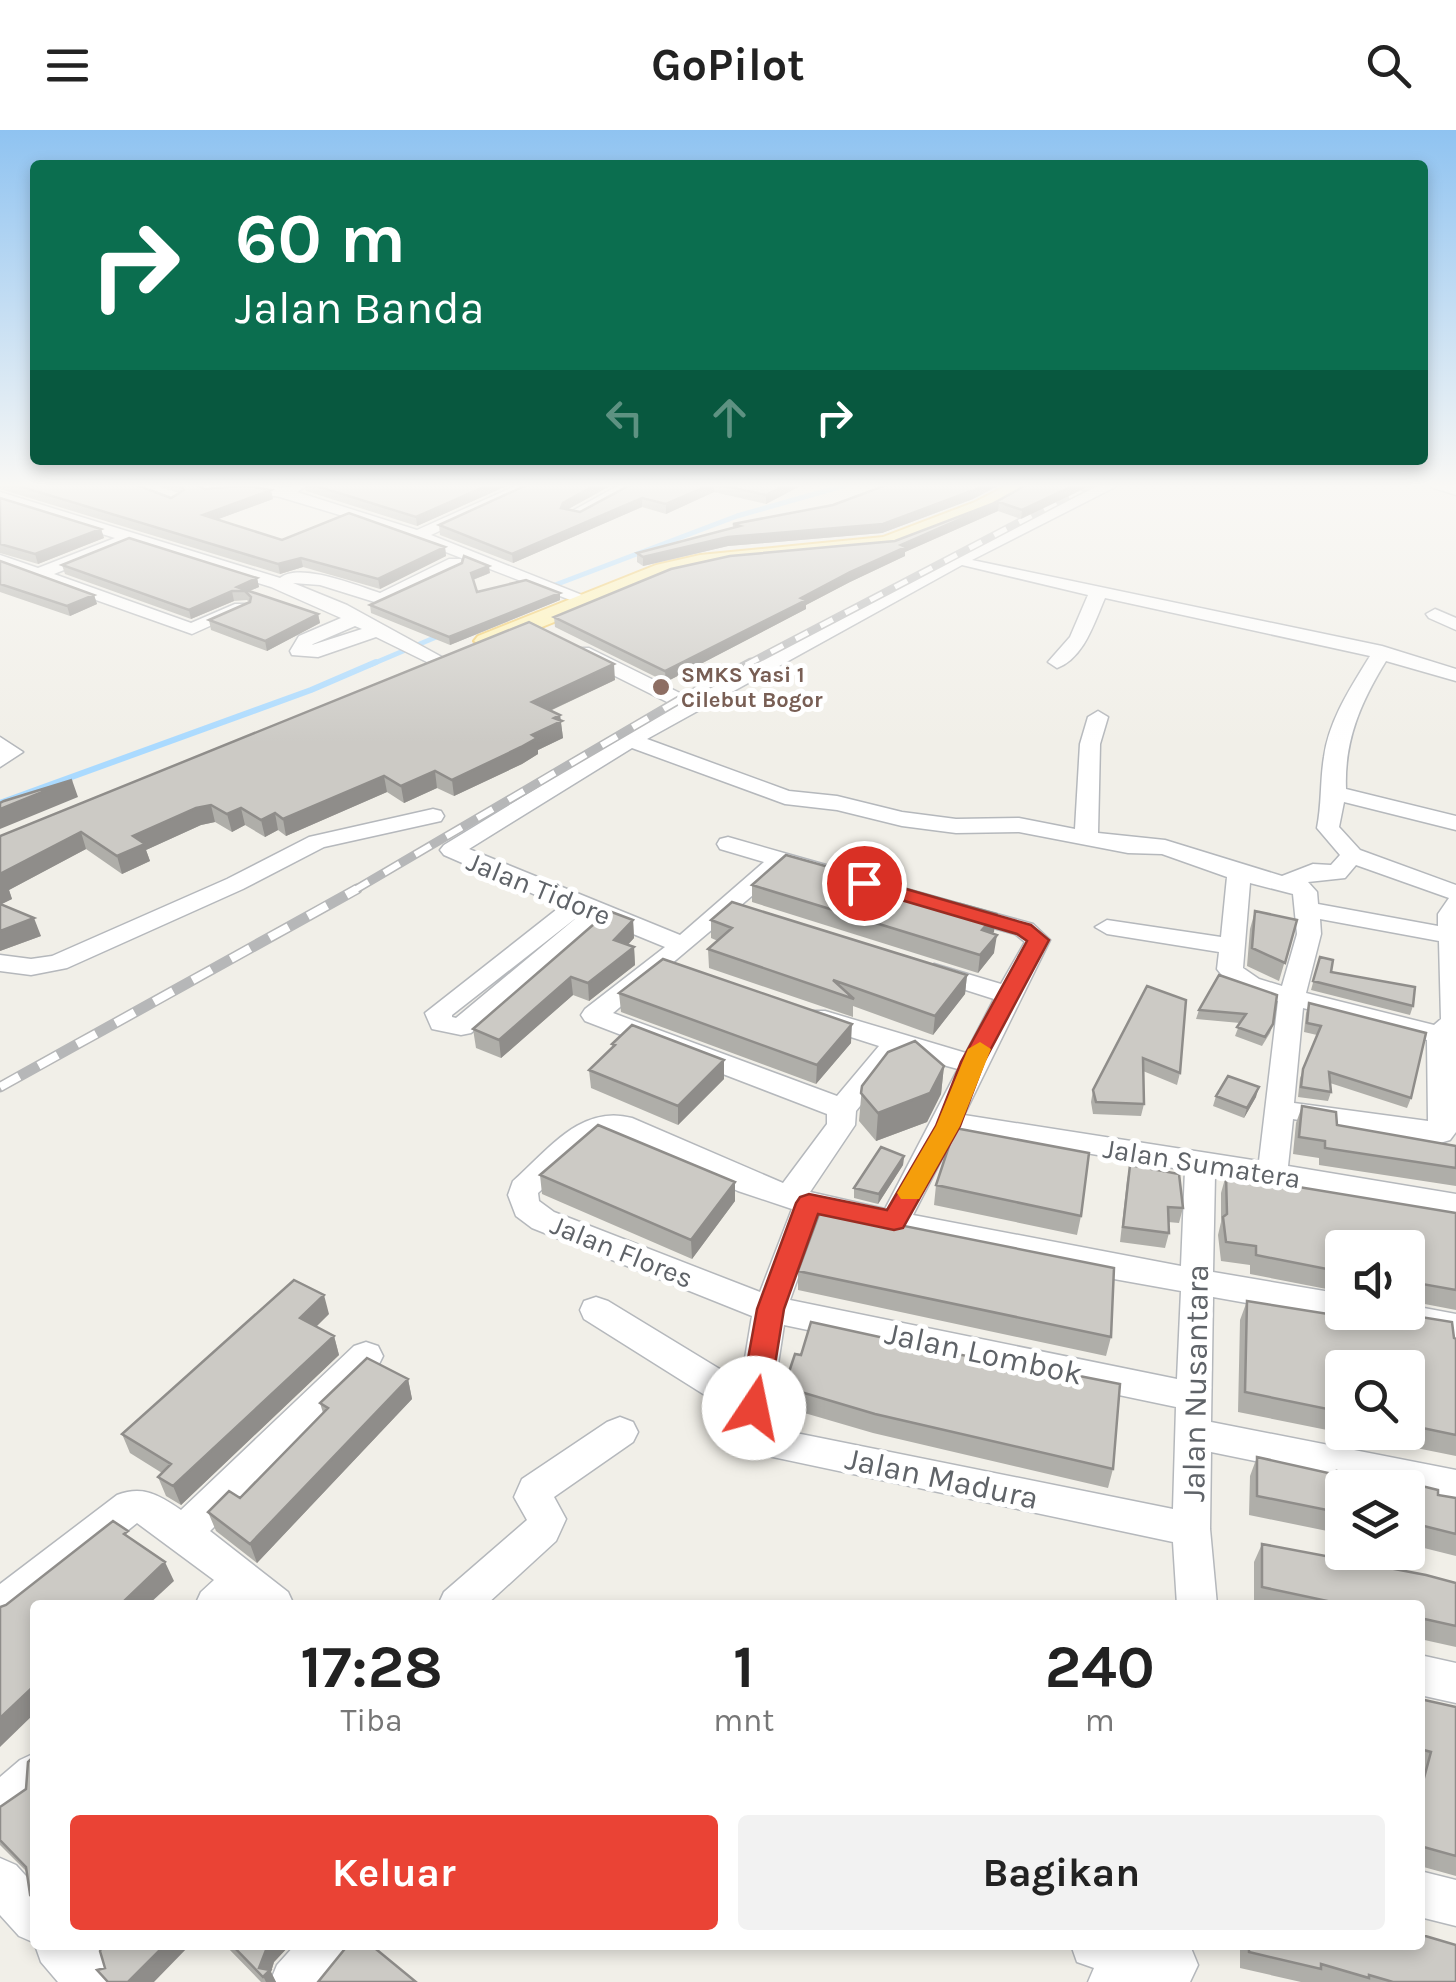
<!DOCTYPE html>
<html lang="id">
<style>
body{margin:0;font-family:Karla,sans-serif;background:#f2f2f2;color:#222;height:100vh;display:flex;flex-direction:column;font-size:38px;white-space:nowrap}
*{box-sizing:border-box;margin:0}
p{font-size:32px;color:#767676}
.icon{flex:none;width:55px;height:55px;fill:none;stroke:currentColor;stroke-width:2;stroke-linecap:round;stroke-linejoin:round}
.map{position:relative;flex:1;overflow:hidden}
.details{position:absolute;left:30px;top:1470px;width:1395px;height:350px;display:flex;flex-direction:column;background:#fff;border-radius:10px;box-shadow:0 5px 15px #0003}
.details>*{flex:none}
.guide{position:absolute;left:30px;top:30px;width:1398px;height:305px;border-radius:10px;box-shadow:0 5px 15px #0003;background:#0b6e4f;color:#fff;overflow:hidden}
.buttons{position:absolute;left:1325px;top:1100px;display:grid;gap:20px}
.buttons a{display:grid;place-items:center;width:100px;height:100px;border-radius:10px;background:#fff;box-shadow:0 5px 15px #0003;font-size:50px}
.pin{position:absolute;display:grid;place-items:center;width:85px;height:85px;color:#fff;margin:-42px;border:5px solid #fff;border-radius:50%;box-shadow:0 2px 10px #0007}
.me{position:absolute;width:110px;margin:-55px;rotate:11deg;stroke-linejoin:round;filter:drop-shadow(0 0 8px #0008)}
.turn{display:flex;align-items:center;gap:35px;height:210px;padding:0 40px;font-size:45px}
.turn .icon{width:130px;height:130px;stroke-width:2.5}
.turn b{display:block;font-size:70px;line-height:85px}
.lanes{display:flex;align-items:center;height:95px;padding:0 40px;background:#0003;justify-content:center;gap:50px;direction:ltr}
.lanes .off{opacity:.35}
.eta{display:flex;justify-content:space-evenly;align-items:center;height:170px;text-align:center}
.eta b{font-size:60px;font-weight:700;line-height:70px}
.primary-button{display:flex;gap:20px;margin-top:auto;padding:20px 40px}
.primary-button a{flex:1;height:115px;border-radius:10px;background:#ea4335;color:#fff;font-size:40px;font-weight:700;line-height:115px;text-align:center}
.primary-button a+a{background:#f2f2f2;color:#222}
header{display:flex;justify-content:space-between;align-items:center;height:130px;padding:0 40px;background:#fff;font-size:45px;font-weight:700}
.map>svg:first-child{display:block}
.lines{fill:none;stroke-linecap:round;stroke-linejoin:round}
.stream-far1{stroke:#aadaff;stroke-width:5}
.stream{stroke:#aadaff;stroke-width:6}
.minor-casing{stroke:#b5b8bc;stroke-width:3}
.major-casing{stroke:#f2c960;stroke-width:4}
.minor{fill:#fff;fill-rule:evenodd}
.major{fill:#fff2af;fill-rule:evenodd}
.rail-far2-casing{stroke:#b6b7b8;stroke-width:8}
.rail-far1-casing{stroke:#b6b7b8;stroke-width:9}
.rail-casing{stroke:#b6b7b8;stroke-width:11}
.rail-far2{stroke:#fff;stroke-width:5;stroke-dasharray:14;stroke-linecap:butt}
.rail-far1{stroke:#fff;stroke-width:6;stroke-dasharray:18;stroke-linecap:butt}
.rail{stroke:#fff;stroke-width:8;stroke-dasharray:22;stroke-linecap:butt}
.wall{fill:#afaea9;fill-rule:evenodd}
.shaded-wall{fill:#8f8d8a}
.building{fill:#cccac5;stroke:#8f8d8a;stroke-width:2.5}
.route{fill:#ea4335;stroke:#982c22;stroke-width:2.5}
.slow{fill:#f59e0b}
.education-dot{fill:#8d6e63;stroke:#fff;stroke-width:4}
.labels{text-anchor:middle;stroke-width:10;stroke-linejoin:round;paint-order:stroke}
.far-education-label{font-size:22px;font-weight:bold;fill:#785e54;stroke:#fff;text-anchor:start}
.street-label{font-size:28px;fill:#5f6368;stroke:#fff}
.near-street-label{font-size:32px;fill:#5f6368;stroke:#fff}
</style>
<header><svg class="icon" aria-label="menu" viewBox="0 0 24 24"><path d="M4 6h16M4 12h16M4 18h16"/></svg>GoPilot<svg class="icon" aria-label="search" viewBox="0 0 24 24"><circle cx="10" cy="10" r="6"/><path d="M15 15l6 6"/></svg></header>
<div class="map">
<svg width="1456" height="1852" viewBox="0 0 1456 1852">
<rect width="100%" height="100%" fill="#f1efe8"/>
<g class="lines">
<path class="stream-far1" d="M547 458 737 386 850 354
M370 535 441 505"/>
<path class="stream" d="M0 673 311 560 376 532"/>
<g class="minor-casing">
<path id="minor" d="M186 354H259L281 358 309 354 297 362 417 400 520 354H539L431 405 592 469 587 476H575L573 471 386 399 280 367 248 361 207 364Z
M621 354H640L579 388 565 385Z
M1102 354H1121L972 430 1382 516 1456 539V551L1386 531C1361 572 1344 610 1346 659L1456 686V700L1344 672 1339 697 1360 720 1456 755V1002L1450 1010 1440 1013 1293 989 1288 1036 1456 1064V1086L1215 1045 1213 1142 1342 1164V1182H1356L1342 1190 1213 1167 1211 1292 1456 1340V1372L1408 1362V1358H1386L1211 1322 1210 1399 1217 1475H1177L1173 1412 754 1323C738 1310 731 1305 735 1284L584 1189 580 1180 584 1171 596 1167 608 1171 741 1252 752 1186 532 1098 516 1086 508 1065 513 1051C548 1020 581 974 632 988L783 1053 827 994V984L585 891 581 885 585 879 665 817 604 792 471 903 461 905 432 899 425 883 561 776 444 725 440 720 444 715 673 575 575 526V518H589L688 567 949 428ZM962 435 1088 465 1070 507 1048 532 1057 538C1084 528 1094 493 1105 468L1370 526C1351 557 1329 590 1324 627 1320 651 1322 673 1317 698L1340 725 1331 735 1313 734 1282 746 1165 710 1098 703 1100 614 1108 587 1098 581 1088 587 1080 614 1075 699 1019 688 956 689 902 682 837 666 789 661 647 609ZM632 618 785 674 837 680 902 696 956 703 1019 702 1128 723 1162 724 1227 747 1221 807 1107 790 1095 797 1107 804 1219 822 1217 839C1233 861 1253 865 1278 871L1259 1031 964 985 1050 810 1033 794 960 774 948 781 951 786 1015 804 1025 812 1001 854 934 834 921 842 925 847 994 869 966 923 825 881H807L803 887 807 893 879 916 837 966 613 883 785 738 818 747 830 740 826 735 728 707 720 709 717 714 720 719 764 732 680 805 469 719ZM1356 735 1449 768 1438 784V796L1318 774 1317 762 1308 752 1345 748ZM1250 753 1293 764 1297 804 1282 856 1259 849 1243 838ZM581 784 456 888 452 887V885ZM1320 789 1439 811 1441 889 1434 895 1306 863 1321 804ZM1303 878 1427 910 1428 991 1294 973ZM902 924 958 939 885 1079 810 1062 855 995 856 981ZM606 1003 738 1061 792 1079 760 1162 554 1082 539 1071 538 1063ZM954 1005H981L1185 1040 1181 1136 913 1085ZM820 1086 1030 1134 1181 1161 1177 1249 790 1170ZM784 1195 1176 1277 1173 1379 776 1299 769 1293Z
M1428 354 1456 355V365L1431 357Z
M0 362 280 448C299 432 356 455 380 463L449 429H461V437L381 474 320 455 293 453 347 475 449 531 440 537 433 535 376 507 318 527 292 525 290 521 299 506 341 488 271 457 131 413 54 444 191 493 235 474H247L250 478 192 504 0 436V425L38 438 115 408 0 372ZM355 496 362 499 312 515 313 514Z
M1435 479 1456 488V500L1429 488 1426 484Z
M0 607 23 622 0 637Z
M433 679 441 681 444 686 441 691 324 717 243 759 67 838 31 845 0 841V825L31 829 52 826 227 749 309 707Z
M1408 1175 1456 1184V1210L1373 1195 1361 1191 1357 1182H1408Z
M366 1212 378 1216 383 1226 378 1236 210 1401 288 1462 294 1475H195L201 1462 214 1450 137 1393 14 1491 0 1496V1454L117 1365C143 1355 159 1365 181 1380L354 1216Z
M620 1287 633 1292 638 1302 633 1312 554 1367 566 1389 556 1411 486 1475H438L444 1462 527 1390 514 1367 522 1349 607 1292Z
M1420 1525 1456 1533V1573L1420 1565Z
M35 1623V1674L15 1691 0 1698V1647L20 1630Z
M0 1728 16 1735 35 1756V1813L19 1806 0 1785Z
M1420 1741 1456 1750V1796L1420 1787Z
M35 1815H118L107 1837 113 1852H58L41 1832Z
M295 1815H350L344 1832 326 1852H270L277 1835Z
M1071 1815H1183L1191 1818 1198 1835 1190 1852H1088L1094 1838 1077 1832Z"/>
</g>
<g class="major-casing">
<path id="major" d="M1010 354H1034L989 380 893 417 700 437 672 445 494 516 486 518 474 511 478 506 656 435 700 425 883 407 975 372Z"/>
</g>
<use href="#minor" class="minor"/>
<use href="#major" class="major"/>
<g class="rail-far2-casing">
<path id="rail-far2" d="M746 535 1092 354"/>
</g>
<g class="rail-far1-casing">
<path id="rail-far1" d="M353 761 679 570 751 532"/>
</g>
<g class="rail-casing">
<path id="rail" d="M0 957 357 759"/>
</g>
<use href="#rail-far2" class="rail-far2"/>
<use href="#rail-far1" class="rail-far1"/>
<use href="#rail" class="rail"/>
</g>
<path class="wall" d="M0 354H134L171 368 179 363 151 354H194L205 359 273 369 218 389 282 410 445 417 446 426 380 459 303 437 280 444 0 359Z
M304 354H511L417 396 306 361Z
M632 354H804L766 374 714 362 666 384 642 377 513 433 440 405 439 395 568 379 580 382Z
M1028 354 1021 389 998 381 905 422V426L850 452 806 475V479L666 552 555 497 554 487 895 411 992 374Z
M0 368 101 399 104 408 38 434 0 423Z
M973 369 882 403 728 416 643 436 637 432V423L733 398V394L833 375Z
M0 431 94 465 97 474 70 486 0 462Z
M62 435 257 448 259 457 249 461 318 484 320 493 267 521 211 500 209 490 249 472 247 470 234 471 191 489 65 444Z
M490 443 473 450 477 462 560 463V470L450 515 371 483 370 475Z
M615 550 550 581 560 585 563 608 538 620V624L522 634 454 666 437 658 404 673 387 662 286 706 278 700 265 707 245 695 232 702 215 692 201 695 146 720 150 731 122 744 86 719 9 760 12 769 1 774 41 806 0 821V706Z
M752 755 996 784 992 804 994 823 978 843 752 772Z
M1255 781 1297 790 1279 851 1247 836 1250 799Z
M633 790 634 808 628 815 634 817 635 835 589 871 573 865 501 928 476 918 473 899Z
M711 790 967 845 965 864 933 905 853 876V887L709 838 708 819 718 811 711 808Z
M1320 827 1331 842 1413 876 1410 885 1311 860Z
M1219 845 1273 894 1270 903 1262 916 1235 906 1240 893 1196 889 1199 880Z
M1147 856 1180 943 1177 955 1143 941 1144 974 1141 986 1093 984 1091 972 1093 960Z
M619 863 851 913 816 954 621 882Z
M1309 873 1411 968 1407 978 1330 953 1331 962 1328 971 1298 967 1300 948 1317 905 1304 902 1306 883Z
M612 914 724 949 678 995 591 958 589 940 612 918Z
M944 936 941 964 927 992 876 1011 859 991 862 956Z
M1216 966 1256 967 1244 988 1213 976Z
M1302 976 1337 995 1456 1016V1056L1319 1035V1028L1293 1024 1296 993Z
M904 1026 903 1035 878 1074 854 1068V1058Z
M1130 1035 1183 1078 1179 1093 1168 1092 1169 1103 1165 1118 1120 1112 1127 1050Z
M540 1045 735 1052V1071L692 1129 542 1064Z
M1226 1045 1456 1083V1180L1409 1171 1408 1173V1118H1342V1162L1250 1144V1135L1221 1131 1218 1105 1221 1092V1063Z
M936 1055 1081 1086 1077 1105 934 1075Z
M863 1088 1111 1207 1106 1226 798 1160V1141Z
M1247 1171 1385 1193 1389 1182 1456 1209V1326L1238 1282 1240 1190ZM1342 1238H1408V1302H1342Z
M329 1184 316 1196 334 1206 339 1225 181 1375 166 1366 158 1347 162 1343 130 1323 122 1304Z
M408 1249 412 1269 257 1433 216 1401 208 1382 240 1368 323 1283 320 1273Z
M784 1257 1113 1339 1108 1358 873 1303 784 1277Z
M1257 1327 1335 1344 1337 1341 1412 1357 1414 1354 1438 1365 1456 1368V1426L1408 1414V1358H1342V1404L1249 1385 1250 1346Z
M1262 1414 1456 1453V1517L1420 1509V1475H1254V1432Z
M1420 1569 1456 1577V1746L1420 1736Z
M26 1659 27 1742 0 1715V1677Z
M1422 1805 1456 1852H1301L1240 1838V1815H1420Z
M225 1815H290L274 1832 271 1842 276 1852H261Z"/>
<path class="shaded-wall" d="M491 354H511L417 396 416 387Z
M597 354H614L563 382 561 378 563 373Z
M713 354 714 362 666 384V374Z
M787 354H804L766 374V365Z
M986 354H1002L973 369 882 403 728 416 643 436V427L728 407Z
M1077 354H1094L1021 389 1022 380Z
M271 360 273 369 205 394 203 385Z
M642 368V377L513 433 512 424Z
M999 372 998 381 905 422V426L850 452 806 475V479L666 552 665 541 901 415Z
M101 399 104 408 38 434 35 424Z
M445 417 446 426 380 459 378 449Z
M301 428 303 437 280 444 278 434Z
M489 436 490 443 472 450 471 443Z
M257 448 259 457 245 463V461L237 457Z
M232 461 234 471 191 489 189 480Z
M560 463V470L450 515 449 507Z
M94 465 97 474 70 486 67 476Z
M318 484 320 493 267 521 265 511Z
M614 534 615 550 534 588 532 572Z
M560 585 563 608 538 620V624L522 634 454 666 452 650 532 605 554 588Z
M435 641 437 658 404 673 401 656Z
M384 646 387 662 286 706 283 689Z
M72 650 78 667 0 699V679Z
M211 675 215 692 201 695 146 720 150 731 122 744 117 726 133 706 196 678Z
M241 678 245 695 232 702 227 684Z
M275 683 278 700 265 707 261 690Z
M81 702 86 719 9 760 12 769 0 775V744Z
M996 784 994 802 980 818 982 800Z
M34 788 41 806 0 821V801Z
M633 790 634 808 615 828 614 810Z
M997 805 994 823 978 843 980 825Z
M634 817 635 835 589 871 588 853Z
M967 845 965 864 933 905 935 886Z
M571 847 573 865 501 928 499 910Z
M852 894 851 913 816 954 817 935Z
M724 930V949L678 995V976Z
M944 936 941 964 927 992 876 1011 878 983Z
M1259 957 1256 967 1244 988 1247 978Z
M904 1026 903 1035 878 1074 879 1064Z
M735 1052V1071L692 1129 691 1110Z
M324 1165 329 1184 306 1207 300 1188Z
M334 1206 339 1225 181 1375 173 1356Z
M408 1249 412 1269 257 1433 250 1414Z
M165 1432 174 1451 148 1475H120Z
M35 1555V1583L0 1617V1588Z
M165 1815H190L154 1852H128Z
M268 1815H290L274 1832 271 1842 276 1852H266L259 1838Z"/>
<path class="building" d="M12 354H134L171 368 184 360 181 356 176 354H194L205 359 246 356 271 360 203 385 282 410 349 383 445 417 378 449 301 428 278 434Z
M310 354H491L416 387Z
M529 354H597L563 373 561 378 580 382 632 354H712L666 374 642 368 512 424 439 395Z
M716 354H787L766 365Z
M889 354H986L974 360 883 394 728 407 643 427 637 423 740 396 733 394 833 375Z
M1028 354H1077L1022 380 999 372 901 415 906 417 850 442 801 468 806 470 665 541 554 487 671 439 730 426 895 411 992 374Z
M0 368 101 399 35 424 0 414Z
M129 408 257 448 237 457 318 484 265 511 209 490 250 472 251 467 245 461H232L189 480 62 435Z
M464 426 489 436 471 443 477 462 526 450 560 463 449 507 370 475 462 433Z
M0 431 94 465 67 476 0 454Z
M529 492 614 534 532 572 560 585 554 588 562 591 532 605 537 608 521 617 452 650 435 641 401 656 384 646 283 689 275 683 261 690 241 678 227 684 211 675 196 678 133 706 145 714 117 726 81 702 0 744V706Z
M72 650 0 679V673L4 671Z
M786 725 996 784 982 800 997 805 980 825 752 755Z
M732 772 967 845 935 886 833 850 854 869 708 819 732 798 711 790Z
M0 774 34 788 0 801Z
M609 781 633 790 614 810 634 817 588 853 571 847 499 910 473 899Z
M1255 781 1297 790 1285 833 1252 818Z
M1320 827 1333 830 1331 842 1415 857 1413 876 1313 851Z
M663 829 852 894 817 935 619 863Z
M1219 845 1277 865 1273 894 1265 907 1237 897 1246 884 1199 880Z
M1147 856 1186 870 1180 943 1143 928 1144 974 1096 972 1093 960Z
M1309 873 1426 903 1411 968 1329 942 1331 962 1301 957 1303 939 1321 896 1307 893Z
M632 895 724 930 678 976 589 940 615 915 612 914Z
M915 911 944 936 930 963 878 983 861 963 862 956 888 922Z
M1228 946 1259 957 1247 978 1216 966Z
M1302 976 1336 982 1337 995 1456 1016V1038L1325 1018V1011L1299 1007Z
M598 995 735 1052 691 1110 540 1045Z
M955 998 1089 1023 1081 1086 936 1055Z
M881 1017 904 1026 879 1064 854 1058Z
M1130 1035 1179 1044 1183 1078 1168 1077 1169 1103 1123 1097Z
M1226 1045 1456 1083V1160L1417 1153 1412 1160H1408V1118H1342V1142L1256 1125V1116L1226 1112 1223 1087 1227 1084Z
M838 1075 864 1080 859 1087 1114 1138 1111 1207 798 1141 822 1076 835 1079Z
M294 1150 324 1165 300 1188 334 1206 173 1356 158 1347 171 1334 122 1304Z
M1247 1171 1391 1194 1390 1182 1452 1192 1454 1208 1456 1209V1305L1408 1295V1238H1342V1282L1245 1262Z
M811 1192 1058 1246 1059 1242 1120 1254 1113 1339 875 1284 784 1257 795 1224 801 1225Z
M367 1228 408 1249 250 1414 208 1382 229 1361 240 1368 328 1278 320 1273Z
M1257 1327 1337 1345V1341L1414 1357V1354L1438 1360V1365L1456 1368V1404L1408 1392V1358H1342V1383L1257 1366Z
M113 1391 128 1401 124 1404 165 1432 120 1475H35V1555L0 1588V1477L6 1475Z
M1262 1414 1426 1445 1456 1453V1496L1420 1488V1475H1346L1262 1457Z
M1420 1569 1456 1577V1726L1420 1716V1658L1421 1659 1431 1622 1420 1619Z
M35 1625V1759L30 1764 26 1737 0 1710V1677L26 1659 28 1632Z
M1420 1797H1422V1805L1456 1815V1852H1393L1369 1845V1848L1321 1834V1839L1249 1822V1815H1420Z
M103 1815H165L128 1852H108L97 1840 105 1838 100 1821Z
M232 1815H268L259 1838 270 1840 263 1847Z
M348 1815H371L416 1852H318Z"/>
<linearGradient id="sky" x2="0" y2="1"><stop stop-color="#8fc3f1"/><stop offset="0.58" stop-color="#f9f8f5"/><stop offset="1" stop-color="#f9f8f5" stop-opacity="0"/></linearGradient>
<rect width="1456" height="613" fill="url(#sky)"/>
<path class="route" d="M864 747 1031 795 1049 810 984 932 960 996 903 1098 894 1100 818 1084 784 1179 768 1278 764 1286 754 1289 743 1286 739 1278 757 1179 796 1073 800 1067 809 1064 887 1080 936 996 961 932 1027 811 1017 804 857 757V749Z"/>
<path class="slow" d="M980 912 991 919 960 996 919 1069H901L897 1063 936 996 968 919Z"/>
<circle class="education-dot" cx="661" cy="557" r="10"/>
<g class="labels">
<g class="far-education-label">
<text x="681" y="552">SMKS Yasi 1<tspan x="681" dy="25">Cilebut Bogor</tspan></text>
</g>
<g class="street-label">
<text transform="translate(539 758) rotate(22)" y="10">Jalan Tidore</text>
<text transform="translate(1202 1033) rotate(9)" y="10">Jalan Sumatera</text>
<text transform="translate(622 1121) rotate(22)" y="10">Jalan Flores</text>
</g>
<g class="near-street-label">
<text transform="translate(984 1223) rotate(12)" y="11">Jalan Lombok</text>
<text transform="translate(1195 1253) rotate(-89)" y="11">Jalan Nusantara</text>
<text transform="translate(942 1348) rotate(12)" y="11">Jalan Madura</text>
</g>
</g>
</svg>
<div class="buttons">
<a><svg class="icon" aria-label="sound" viewBox="0 0 24 24"><path d="M4 9h4l5-4v14l-5-4H4zM17 9q2 3 0 6"/></svg></a>
<a><svg class="icon" aria-label="search" viewBox="0 0 24 24"><circle cx="10" cy="10" r="6"/><path d="M15 15l6 6"/></svg></a>
<a><svg class="icon" aria-label="layers" viewBox="0 0 24 24"><path d="M12 4l9 5-9 5-9-5zM3 14l9 5 9-5"/></svg></a>
</div>
<div class="pin" style="left:864px;top:753px;background:#d93025"><svg class="icon" aria-label="arrive" viewBox="0 0 24 24"><path d="M6 21V4h12l-3 4 3 4H6"/></svg></div>
<svg class="me" style="left:754px;top:1278px" viewBox="-20 -20 40 40"><circle r="19" fill="#fff"/><path d="M0-13L10 11 0 6-10 11z" fill="#ea4335"/></svg>
<div class="guide">
<div class="turn"><svg class="icon" aria-label="right" viewBox="0 0 24 24"><path d="M7 20v-9h11M14 6l5 5-5 5"/></svg><div><b>60 m</b>Jalan Banda</div></div>
<div class="lanes"><svg class="icon off" aria-label="left" viewBox="0 0 24 24"><path d="M17 20v-9H6M10 6l-5 5 5 5"/></svg><svg class="icon off" aria-label="ahead" viewBox="0 0 24 24"><path d="M12 20V5M6 11l6-6 6 6"/></svg><svg class="icon" aria-label="right" viewBox="0 0 24 24"><path d="M7 20v-9h11M14 6l5 5-5 5"/></svg></div>
</div>
<section class="details">
<div class="eta">
<div><b>17:28</b><p>Tiba</p></div>
<div><b>1</b><p>mnt</p></div>
<div><b>240</b><p>m</p></div>
</div>
<div class="primary-button"><a>Keluar</a><a>Bagikan</a></div>
</section>
</div>
